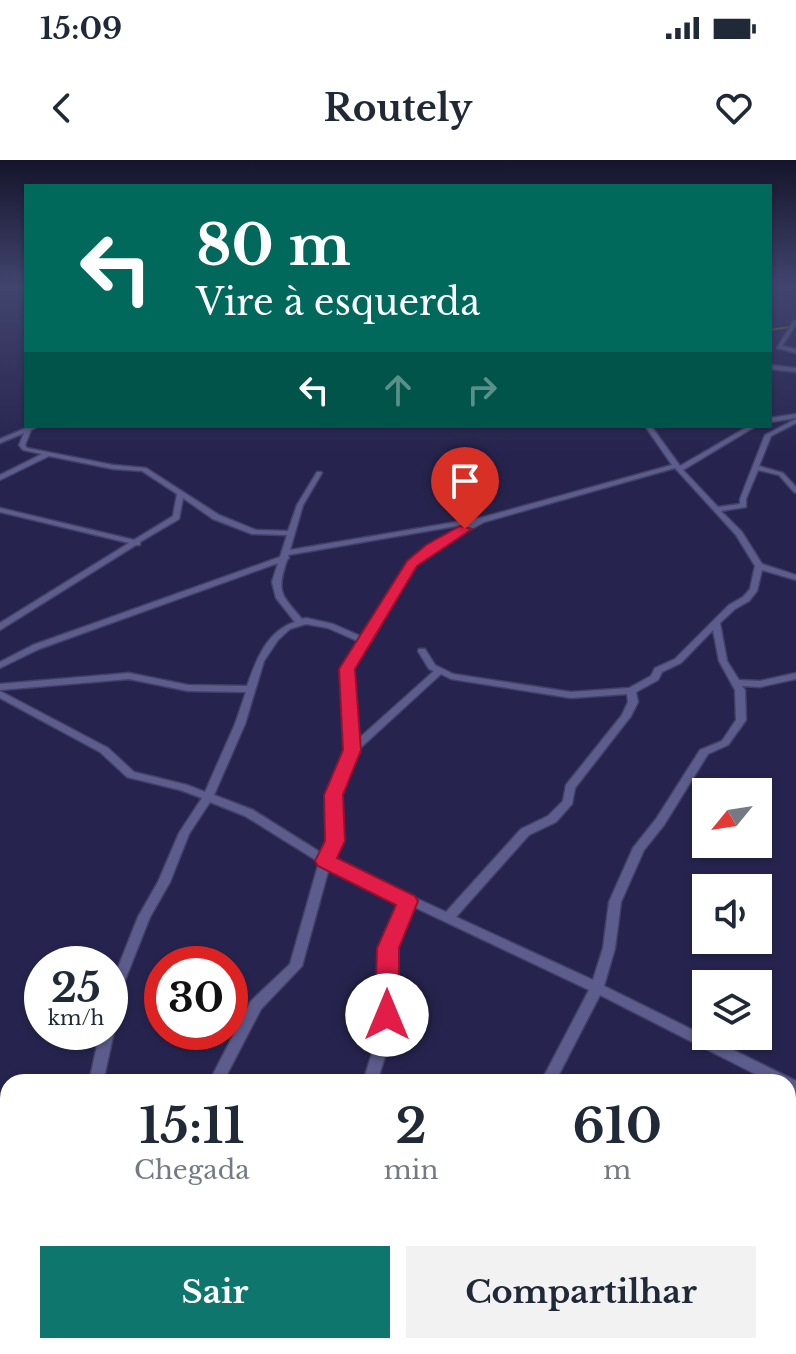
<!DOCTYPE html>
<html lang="pt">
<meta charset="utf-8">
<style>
body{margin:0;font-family:"Libre Baskerville",serif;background:#f2f2f3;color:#1f2937;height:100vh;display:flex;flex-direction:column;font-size:30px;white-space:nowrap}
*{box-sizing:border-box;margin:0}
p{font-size:26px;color:#747a83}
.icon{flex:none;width:44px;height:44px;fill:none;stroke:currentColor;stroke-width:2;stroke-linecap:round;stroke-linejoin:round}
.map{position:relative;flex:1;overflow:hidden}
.side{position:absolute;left:0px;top:914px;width:796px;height:280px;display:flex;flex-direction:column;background:#fff;border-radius:24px 24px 0 0;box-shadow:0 2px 6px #0004}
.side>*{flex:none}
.banner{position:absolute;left:24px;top:24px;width:748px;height:244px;border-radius:0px;box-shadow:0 2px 6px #0004;background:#00695c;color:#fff;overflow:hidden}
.needle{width:52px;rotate:240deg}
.controls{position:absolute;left:692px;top:618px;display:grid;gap:16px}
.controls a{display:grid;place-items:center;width:80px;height:80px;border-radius:0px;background:#fff;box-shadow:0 2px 6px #0004;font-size:40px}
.speed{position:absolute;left:24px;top:786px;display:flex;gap:16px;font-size:40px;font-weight:700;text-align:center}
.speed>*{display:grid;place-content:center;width:104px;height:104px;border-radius:50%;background:#fff;box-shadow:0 2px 6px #0004;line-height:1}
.speed small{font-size:20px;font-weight:400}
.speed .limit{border:12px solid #d22;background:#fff;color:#111}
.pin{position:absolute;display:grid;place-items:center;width:68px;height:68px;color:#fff;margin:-82px -34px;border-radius:50% 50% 50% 0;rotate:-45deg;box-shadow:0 0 8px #0007}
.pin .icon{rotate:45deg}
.me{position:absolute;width:88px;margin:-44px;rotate:0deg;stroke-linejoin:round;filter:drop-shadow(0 0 6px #0008)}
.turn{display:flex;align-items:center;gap:28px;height:168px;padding:0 40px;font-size:36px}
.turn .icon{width:104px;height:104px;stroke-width:2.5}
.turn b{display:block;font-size:56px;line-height:68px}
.lanes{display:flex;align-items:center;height:76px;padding:0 40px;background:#0003;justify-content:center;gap:40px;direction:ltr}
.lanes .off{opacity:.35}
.eta{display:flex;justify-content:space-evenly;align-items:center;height:136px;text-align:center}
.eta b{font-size:48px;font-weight:700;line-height:56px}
.cta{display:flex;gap:16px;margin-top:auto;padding:16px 40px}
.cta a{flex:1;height:92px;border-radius:0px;background:#0f766e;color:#fff;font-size:32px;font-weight:700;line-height:92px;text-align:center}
.cta a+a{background:#f2f2f3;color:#1f2937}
.status{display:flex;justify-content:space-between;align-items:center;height:56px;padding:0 40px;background:#fff;direction:ltr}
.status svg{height:22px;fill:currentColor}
header{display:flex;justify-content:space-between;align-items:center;height:104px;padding:0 40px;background:#fff;font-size:36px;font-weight:700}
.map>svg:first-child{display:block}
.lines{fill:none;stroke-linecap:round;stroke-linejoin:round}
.stream{stroke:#7c7107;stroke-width:2}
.street-casing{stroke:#434065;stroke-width:3}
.street{fill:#5c5d8d;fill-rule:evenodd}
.route{fill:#e11d48;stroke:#92132f;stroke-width:2}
</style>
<div class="status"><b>15:09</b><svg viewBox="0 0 49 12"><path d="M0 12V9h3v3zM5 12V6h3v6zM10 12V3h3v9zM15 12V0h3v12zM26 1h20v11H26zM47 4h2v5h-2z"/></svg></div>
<header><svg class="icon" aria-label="back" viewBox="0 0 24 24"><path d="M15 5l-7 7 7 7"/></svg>Routely<svg class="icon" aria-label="heart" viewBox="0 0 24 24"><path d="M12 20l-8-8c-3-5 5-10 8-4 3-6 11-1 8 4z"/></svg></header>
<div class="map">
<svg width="796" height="1194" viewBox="0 0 796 1194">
<rect width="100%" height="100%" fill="#26244e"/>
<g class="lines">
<path class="stream" d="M770 170 796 166"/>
<g class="street-casing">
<path id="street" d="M794 160H796V165L782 186 796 189V193L777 188Z
M770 205 796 208V212L770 209Z
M796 254V258L770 262V258Z
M796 259V263L771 276 759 306 783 313 796 327V333L794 332 779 315 758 310 746 339V347L721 351 742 372 762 404 796 415V420L762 410 757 431 749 441 735 449 720 463 727 501 739 520 760 521 796 513V519L760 527 742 526 745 530 746 560 728 585 708 594 664 665 644 690 621 742 615 788 604 826 796 921V933L788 930V922H771L600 835 555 922H541L589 830 412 746 394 788V868L377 922H363L380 868 382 788 402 742 329 708 302 806 261 849 223 922H209L251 841 290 804 319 702 245 656 210 642 189 674 170 722 150 757 125 820 117 860 115 864 110 865V832L113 820 138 757 158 722 179 673 202 638 180 630 127 617 100 592 0 538V531L108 588 134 612 187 625 205 632 235 564 246 532 188 531 129 519 0 530V524L129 513 188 525 247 526C256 500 267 471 295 462L276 438 272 422 278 403 39 489 0 508V502L33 485 280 397 287 375 252 374 213 359 183 338 179 359 140 382V385H136L0 470V463L129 383 0 352V348L134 380 173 356 177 334 142 311 113 309 49 296 0 320V315L42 294 23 290 19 285 24 273 0 283V279L31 266H39L31 270 25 285 27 288 113 305 146 308 219 355 256 370 288 371 297 345 317 312H321L322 313 303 345 290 390 480 358 672 305 645 266H651L680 306 749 266H756L683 310 718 347 740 344V339L765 275ZM675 308 736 375 755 406 750 429 743 437 729 445 675 499 655 508 651 516 629 528 571 532 453 514 435 505 425 489H419L418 491 429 509 434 511 356 581 351 509 371 482 415 405 434 390 484 362ZM468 364 428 386 409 402 365 478 333 464 306 458 302 459C281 434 276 433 287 400L289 398 288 395ZM306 464 328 468 362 483 343 509 347 590 331 623 328 635 329 681 323 694 253 650 214 635 245 564 264 501 278 480 290 469ZM713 470 719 501 735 530 736 560 722 581 700 590 656 659 633 688 609 742 603 788 593 820 456 757 529 675 556 662 572 644 575 628 631 556 638 542 636 532 658 520 662 512 681 503ZM441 514 451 519 571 538 627 534 628 542 622 555 566 625 563 641 548 656 521 669 446 752 331 699 341 681 338 635 341 623 356 592Z
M110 867 114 872 103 922H89L100 872H110Z
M796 1161V1179L788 1183 790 1194H772V1186H788V1165Z
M8 1170V1186H13L9 1194H0V1176L2 1172Z
M161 1186H179V1194H161Z
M426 1186H444V1194H426Z"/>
</g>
<use href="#street" class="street"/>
</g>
<linearGradient id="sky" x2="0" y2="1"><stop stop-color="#15142b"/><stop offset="0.43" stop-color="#41456e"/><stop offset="1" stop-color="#41456e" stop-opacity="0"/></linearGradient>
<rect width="796" height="293" fill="url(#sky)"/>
<path class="route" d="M460 366 472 369 417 406 355 509 361 590 343 635 345 681 337 698 415 736 418 741 399 788V855L395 862 387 865 378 862 375 855 377 788 396 745 318 706 315 701 325 681 324 635 343 590 339 509 407 401 426 385Z"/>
</svg>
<div class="controls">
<a><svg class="needle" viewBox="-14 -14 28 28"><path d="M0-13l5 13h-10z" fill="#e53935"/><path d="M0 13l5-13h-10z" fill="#747a83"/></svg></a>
<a><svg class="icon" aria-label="sound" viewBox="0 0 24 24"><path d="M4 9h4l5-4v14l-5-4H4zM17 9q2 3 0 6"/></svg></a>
<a><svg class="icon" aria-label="layers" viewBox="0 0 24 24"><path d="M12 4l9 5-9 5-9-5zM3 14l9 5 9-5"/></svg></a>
</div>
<div class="speed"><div>25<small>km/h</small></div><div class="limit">30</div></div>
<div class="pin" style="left:465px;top:369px;background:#d93025"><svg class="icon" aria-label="arrive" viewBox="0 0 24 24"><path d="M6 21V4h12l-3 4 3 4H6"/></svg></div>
<svg class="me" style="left:387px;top:855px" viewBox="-20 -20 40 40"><circle r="19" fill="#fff"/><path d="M0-13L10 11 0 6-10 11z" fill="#e11d48"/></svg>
<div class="banner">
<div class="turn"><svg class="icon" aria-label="left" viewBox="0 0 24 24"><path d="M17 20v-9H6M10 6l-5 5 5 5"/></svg><div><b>80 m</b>Vire à esquerda</div></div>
<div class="lanes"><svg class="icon" aria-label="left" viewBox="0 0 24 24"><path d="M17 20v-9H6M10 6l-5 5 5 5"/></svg><svg class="icon off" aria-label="ahead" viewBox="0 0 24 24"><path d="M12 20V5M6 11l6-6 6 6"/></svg><svg class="icon off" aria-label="right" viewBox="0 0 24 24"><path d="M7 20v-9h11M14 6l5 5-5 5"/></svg></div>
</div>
<section class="side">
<div class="eta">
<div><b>15:11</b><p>Chegada</p></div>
<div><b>2</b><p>min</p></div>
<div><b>610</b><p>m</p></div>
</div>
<div class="cta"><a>Sair</a><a>Compartilhar</a></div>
</section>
</div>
